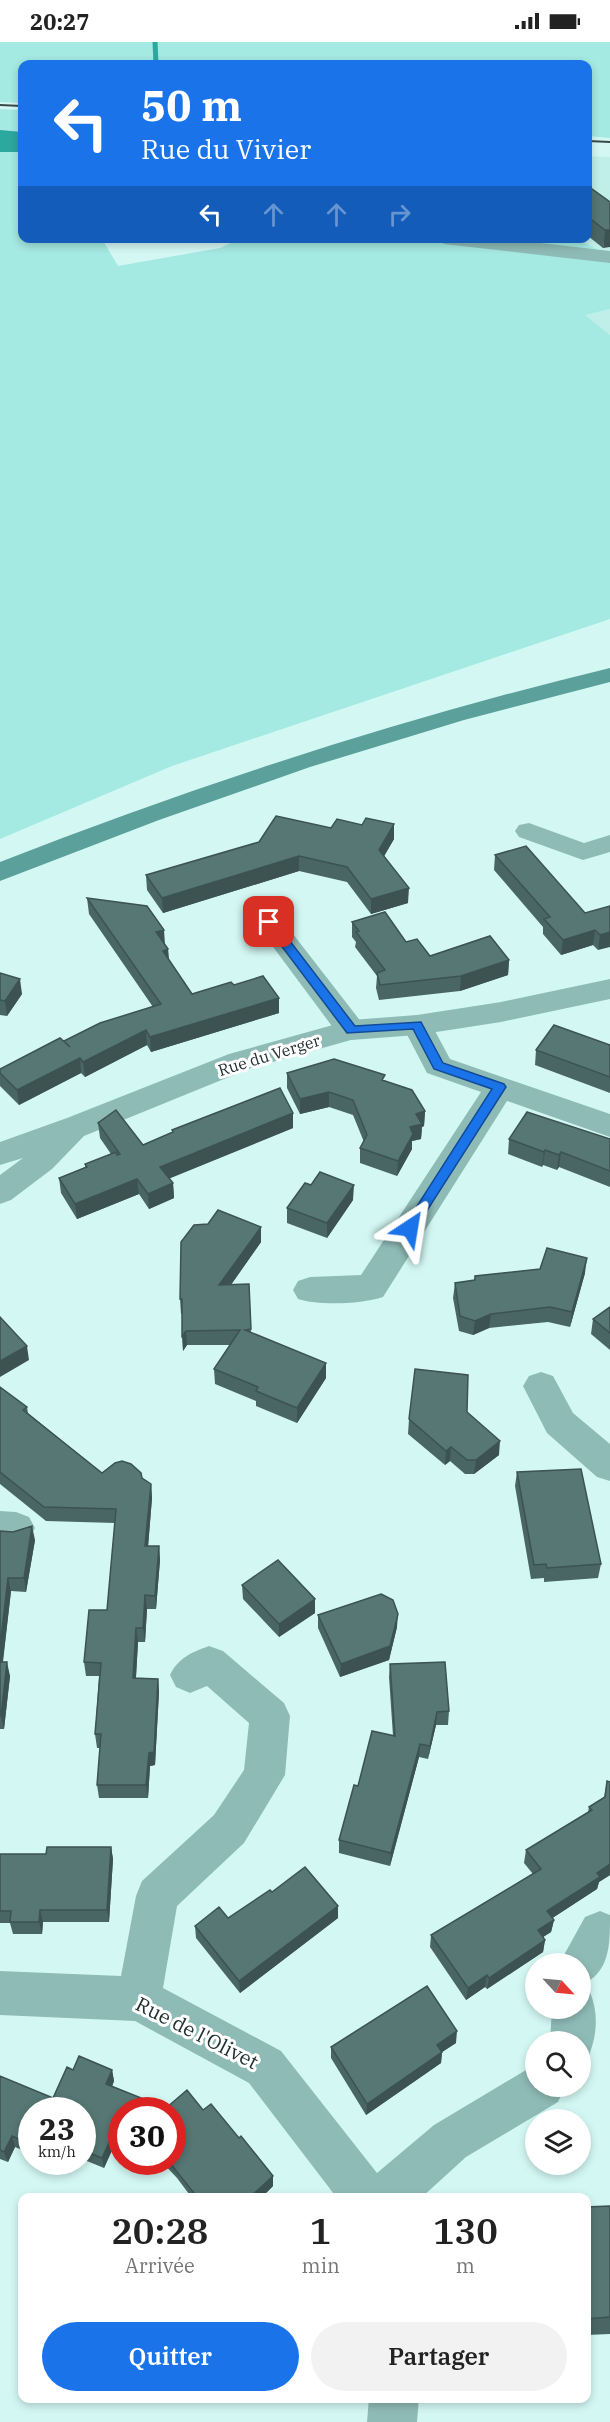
<!DOCTYPE html>
<html lang="fr">
<meta charset="utf-8">
<style>
body{margin:0;font-family:"IBM Plex Serif",serif;background:#f2f2f2;color:#222;height:100vh;display:flex;flex-direction:column;font-size:22px;white-space:nowrap}
*{box-sizing:border-box;margin:0}
p{font-size:20px;color:#767676}
.icon{flex:none;width:33px;height:33px;fill:none;stroke:currentColor;stroke-width:2;stroke-linecap:round;stroke-linejoin:round}
.map{position:relative;flex:1;overflow:hidden}
.details{position:absolute;left:18px;top:2151px;width:573px;height:210px;display:flex;flex-direction:column;background:#fff;border-radius:12px;box-shadow:0 3px 9px #0003}
.details>*{flex:none}
.top-card{position:absolute;left:18px;top:18px;width:574px;height:183px;border-radius:12px;box-shadow:0 3px 9px #0003;background:#1a73e8;color:#fff;overflow:hidden}
.needle{width:39px;rotate:116deg}
.fabs{position:absolute;left:525px;top:1911px;display:grid;gap:12px}
.fabs a{display:grid;place-items:center;width:66px;height:66px;border-radius:50%;background:#fff;box-shadow:0 3px 9px #0003;font-size:30px}
.speed{position:absolute;left:18px;top:2055px;display:flex;gap:12px;font-size:30px;font-weight:700;text-align:center}
.speed>*{display:grid;place-content:center;width:78px;height:78px;border-radius:50%;background:#fff;box-shadow:0 3px 9px #0003;line-height:1}
.speed small{font-size:15px;font-weight:400}
.speed .limit{border:9px solid #d22;background:#fff;color:#111}
.pin{position:absolute;display:grid;place-items:center;width:51px;height:51px;color:#fff;margin:-26px;border-radius:12px;box-shadow:0 3px 9px #0006}
.me{position:absolute;width:66px;margin:-33px;rotate:33deg;stroke-linejoin:round;filter:drop-shadow(0 0 4px #0008)}
.turn{display:flex;align-items:center;gap:21px;height:126px;padding:0 24px;font-size:27px}
.turn .icon{width:78px;height:78px;stroke-width:2.5}
.turn b{display:block;font-size:42px;line-height:51px}
.lanes{display:flex;align-items:center;height:57px;padding:0 24px;background:#0003;justify-content:center;gap:30px;direction:ltr}
.lanes .off{opacity:.35}
.eta{display:flex;justify-content:space-evenly;align-items:center;height:102px;text-align:center}
.eta b{font-size:36px;font-weight:600;line-height:42px}
.cta{display:flex;gap:12px;margin-top:auto;padding:12px 24px}
.cta a{flex:1;height:69px;border-radius:36px;background:#1a73e8;color:#fff;font-size:24px;font-weight:600;line-height:69px;text-align:center}
.cta a+a{background:#f2f2f2;color:#222}
.status{display:flex;justify-content:space-between;align-items:center;height:42px;padding:0 30px;background:#fff;direction:ltr}
.status svg{height:16px;fill:currentColor}
.map>svg:first-child{display:block}
.built{fill:#c0efea}
.green{fill:#a4e9e2}
.water{fill:#2da89f}
.lines{fill:none;stroke-linecap:round;stroke-linejoin:round}
.stream{stroke:#2da89f;stroke-width:5}
.minor{fill:#8fbbb6;fill-rule:evenodd}
.tertiary{fill:#8fbbb6;fill-rule:evenodd}
.secondary{fill:#5ba09a;fill-rule:evenodd}
.rail{stroke:#394a48;stroke-width:2}
.wall{fill:#4a6664}
.shaded-wall{fill:#3c5351}
.building{fill:#567774;stroke:#3c5351;stroke-width:1.5}
.route{fill:#1a73e8;stroke:#114b97;stroke-width:1.5}
.labels{text-anchor:middle;stroke-width:6;stroke-linejoin:round;paint-order:stroke}
.street-label{font-size:16px;fill:#22302f;stroke:#fff}
.near-street-label{font-size:20px;fill:#22302f;stroke:#fff}
</style>
<div class="status"><b>20:27</b><svg viewBox="0 0 49 12"><path d="M0 12V9h3v3zM5 12V6h3v6zM10 12V3h3v9zM15 12V0h3v12zM26 1h20v11H26zM47 4h2v5h-2z"/></svg></div>
<div class="map">
<svg width="610" height="2380" viewBox="0 0 610 2380">
<rect width="100%" height="100%" fill="#d3f8f4"/>
<path class="built" d="M588 114 610 115V215L579 197 588 196Z
M610 267V293L584 273Z"/>
<path class="green" d="M0 0H610V96L588 94V22H22V61L0 60Z
M0 67 22 68V196L102 197 118 224 220 206 242 196 579 197 610 215V267L585 273 610 293V577L172 724 0 797Z"/>
<path class="water" d="M0 88 22 90V110H0Z"/>
<g class="lines">
<path class="stream" d="M155 0 156 22"/>
<path class="minor" d="M435 196H497L610 209V221L444 202Z
M529 781 584 801 610 793V810L583 818 519 795 515 789 519 783Z
M269 871 279 874 362 981 366 988 362 995 351 998 340 995 259 886 255 880 259 874Z
M417 973 428 976 450 1017 610 1072V1095L507 1059 383 1255C361 1262 320 1264 298 1257L293 1248 298 1239 310 1235 361 1233 481 1050 427 1031 402 983 406 976Z
M541 1330 553 1334 573 1371 610 1402V1439L597 1435 547 1391 523 1344 529 1334Z
M0 1469 16 1470 29 1475 35 1486 29 1497 16 1502 0 1501Z
M209 1604 223 1609 284 1661 290 1674 285 1733 244 1801 177 1864 163 1946 281 2009 377 2131 434 2083 526 2028 536 2024V2044H565L558 2060 466 2115 421 2156H337L249 2041 135 1979 0 1973V1929L121 1934 136 1854 142 1839 214 1773 244 1728 249 1681 207 1644 190 1651 176 1645 170 1633C178 1616 192 1610 209 1604Z
M600 1869 610 1873C610 1904 610 1931 580 1944V1922H559L585 1875Z
M580 1946 590 1950C599 1972 597 1994 588 2016L580 2019V2000H550L552 1966H580Z
M369 2356H419L417 2380H367Z"/>
<path class="tertiary" d="M610 937V957L501 980 417 993 351 998 251 1026 84 1094 52 1127 11 1158 0 1162V1133L23 1116 0 1123V1100L67 1076 229 1012 351 978 417 973 501 960Z"/>
<path class="secondary" d="M610 626V640L464 678 310 725 159 778 0 839V820C200 742 402 676 610 626Z"/>
<path class="rail" d="M0 63 22 64
M588 99 610 100"/>
</g>
<path class="wall" d="M588 144 610 160 603 206 588 194Z
M394 782V797L384 814 408 861 371 872 347 840 299 829 163 871 147 848 146 833 331 786 362 783Z
M495 813 585 871 610 864 598 908 593 903 561 913 543 892V885L494 828Z
M87 856 165 903 168 907 169 918 192 952 234 943 279 971 151 1010 147 1003 85 1035 81 1031 19 1063 0 1044V1027L64 1000 153 965 89 872Z
M352 880 406 900 430 914 509 918 508 933 460 949 379 958 376 946 377 934 355 905 356 900 352 895Z
M0 931 22 952 7 974 0 973Z
M610 1003V1051L535 1023 536 1008Z
M287 1031 384 1039 425 1069 424 1084 422 1085 421 1097 412 1099V1107L397 1134 360 1121V1106L364 1100 353 1073 329 1065 300 1072 287 1046Z
M293 1071V1086L169 1136 173 1141 174 1156 149 1167 139 1152 77 1177 61 1151 59 1136 85 1125V1122L111 1112 100 1096 98 1081 143 1103 172 1091V1088Z
M509 1097H610V1145L559 1125 557 1128 543 1123 542 1125 508 1112Z
M311 1143 353 1158 327 1196 287 1181V1166Z
M261 1185V1200L231 1243 249 1242 251 1290 326 1336 297 1381 256 1364V1359L215 1342 214 1327 230 1303H187L183 1309 182 1272H181L180 1257Z
M585 1231 570 1285 548 1280 489 1286 473 1293 459 1289 453 1256 455 1241 474 1238 475 1234Z
M610 1265V1308L591 1292 593 1277Z
M0 1345 27 1365 28 1371 102 1431 142 1436 151 1442 152 1456 148 1504H159L160 1518 156 1567H147L145 1600H138L136 1636 158 1637 159 1650 155 1723 150 1724 148 1756H99L97 1743 100 1706H97L95 1692 99 1634H86L84 1620 107 1568 115 1481 46 1479 0 1442Z
M467 1370 499 1413 474 1432H465L450 1419 445 1423 408 1392 409 1377Z
M517 1430 601 1522 598 1536 544 1540V1536L531 1537 515 1444Z
M0 1489 35 1498 26 1550 11 1549 3 1620 10 1634 4 1687H0Z
M242 1543 315 1571 279 1595 243 1557Z
M318 1573 397 1585 389 1618 340 1635 318 1586Z
M390 1622 449 1669 448 1683H436L428 1717 419 1715 390 1824 339 1811V1798L358 1744 393 1694 389 1635Z
M607 1739 610 1740V1833L599 1840 597 1847 552 1876 554 1878 551 1890 543 1895 545 1898 543 1910 487 1947 485 1945 466 1958 430 1905 431 1893 533 1832 524 1821 526 1808 588 1770 589 1765 604 1756Z
M111 1805 113 1817 109 1880H43L42 1892H13L10 1881H0V1812H46Z
M272 1850 338 1864V1876L240 1951 196 1896 195 1884 228 1876Z
M456 2001 442 2010 441 2021 366 2073 331 2016V2005Z
M73 2028H112L114 2039 112 2044 166 2066 203 2068 273 2144 261 2156H192L177 2136 162 2120H172L122 2068V2086L104 2126 82 2117V2068H32V2112L15 2105 8 2120 0 2117V2034L53 2056Z
M50 2120H73L69 2128Z
M610 2164V2292L586 2293V2165Z"/>
<path class="shaded-wall" d="M605 188H610V205L603 206Z
M394 782V797L379 823V808Z
M299 814V829L163 871 162 856Z
M409 846 408 861 371 872V857Z
M164 888 165 903 156 890Z
M595 888 593 903 561 913 563 898Z
M610 890V905L598 908 600 893Z
M168 907 169 923 163 909Z
M509 918 508 933 460 949 461 934Z
M20 937 22 952 7 974 5 959Z
M279 956V971L151 1010 150 995Z
M146 988 147 1003 85 1035 83 1020Z
M80 1016 81 1031 19 1063 17 1048Z
M329 1050V1065L300 1072V1057Z
M425 1069 424 1084 422 1085 421 1097 412 1099V1107L397 1134 398 1119 410 1085 416 1072Z
M293 1071V1086L161 1140 160 1125Z
M545 1108 543 1123 542 1125 544 1110Z
M561 1110 559 1125 557 1128 559 1113Z
M137 1137 139 1152 77 1177 75 1162Z
M173 1141 174 1156 149 1167 148 1152Z
M354 1143 353 1158 327 1196V1181Z
M261 1185V1200L220 1258 219 1243Z
M587 1216 585 1231 570 1285 572 1270Z
M491 1272 489 1286 473 1293 475 1279Z
M186 1289 187 1303 183 1309 182 1294Z
M27 1304 29 1318 0 1335V1319Z
M326 1321V1336L297 1381V1366Z
M500 1399 499 1413 474 1432 476 1418Z
M451 1405 450 1419 445 1423 446 1409Z
M151 1442 152 1456 147 1518 145 1504Z
M32 1484 35 1498 26 1550 24 1536Z
M159 1504 160 1518 156 1567 155 1554Z
M8 1536 11 1549 1 1634 0 1628V1606Z
M145 1553 147 1567 145 1600 143 1586Z
M315 1557V1571L279 1595V1582Z
M398 1572 397 1585 389 1618 340 1635 341 1622Z
M136 1586 138 1600 135 1650 133 1636Z
M7 1620 10 1634 4 1687 1 1674Z
M158 1637 159 1650 155 1723 150 1724 148 1756 146 1743 149 1711Z
M437 1670 436 1683 428 1717 430 1704Z
M420 1702 419 1715 390 1824 391 1811Z
M111 1805 113 1817 109 1880 107 1868Z
M610 1822V1833L599 1840 597 1847 545 1881 547 1869 597 1831Z
M338 1864V1876L240 1951 239 1939Z
M40 1868 43 1880 42 1892 39 1880Z
M554 1878 551 1890 535 1900 538 1888Z
M545 1898 543 1910 487 1947 489 1936Z
M487 1933 485 1945 466 1958 468 1946Z
M457 1989 456 2001 436 2014 437 2003Z
M442 2010 441 2021 366 2073 367 2062Z
M112 2028 114 2039 109 2053 106 2042Z
M121 2071 122 2086 104 2126 102 2116Z
M12 2094 15 2105 8 2120 4 2110Z
M67 2120H73L69 2128Z
M273 2134V2144L261 2156H249Z"/>
<path class="building" d="M588 144 610 160V188H605L588 175Z
M276 774 331 786 337 777 362 783 366 776 394 782 379 808 409 846 371 857 347 825 299 814 162 856 146 833 259 800Z
M526 804 585 871 610 864V890L600 893 595 888 563 898 544 877 550 875 495 813Z
M87 856 147 864 164 888 156 890 168 907 163 909 192 952 231 940 234 943 263 934 279 956 150 995 146 988 83 1020 80 1016 17 1048 0 1031V1027L60 996 70 1005 64 999 100 981 161 962Z
M385 870 406 900 417 897 430 914 490 894 509 918 461 934 380 943 377 931 385 928 356 890 359 889 352 880Z
M0 931 20 937 5 959 0 958Z
M554 983 610 1003V1035L536 1008Z
M334 1017 385 1033 382 1038 412 1048 425 1069 416 1072 422 1082 410 1085 413 1092 398 1119 360 1106 367 1093 353 1058 329 1050 300 1057 287 1031Z
M280 1046 293 1071 160 1125 173 1141 148 1152 137 1137 75 1162 59 1136 87 1125 85 1122 116 1110 117 1113 120 1112 98 1081 116 1068 143 1103 173 1090 172 1088Z
M527 1070 610 1097V1129L561 1110 559 1113 545 1108 544 1110 509 1097Z
M320 1130 354 1143 327 1181 287 1166 305 1141 311 1143Z
M218 1168 261 1185 219 1243 249 1242 251 1287 245 1288 326 1321 297 1366 256 1349 258 1345 214 1327 240 1288 186 1289 182 1294V1257H180L181 1200 194 1183 208 1182Z
M547 1206 587 1216 572 1270 550 1265 491 1272 475 1279 460 1274 455 1241 475 1238V1234L540 1227Z
M610 1265V1291L593 1277Z
M0 1275 27 1304 0 1319Z
M415 1327 468 1333 467 1370 500 1399 476 1418H467L451 1405 446 1409 409 1377Z
M0 1345 27 1365 23 1368 102 1431 115 1421 122 1419 131 1422 141 1431 142 1436 151 1442 145 1504H159L155 1554 145 1553 143 1586H136L133 1636 158 1637 154 1710 149 1711 146 1743H97L101 1692H95L101 1621 84 1620 89 1568H107L116 1467 44 1465 0 1430Z
M581 1427 601 1522 547 1526 546 1522 534 1523 517 1430Z
M32 1484 24 1536H8L0 1606V1489L13 1490Z
M278 1518 315 1557 279 1582 242 1543Z
M381 1552 393 1558 398 1572 390 1604 341 1622 318 1573Z
M0 1620H7L1 1674H0Z
M445 1620 449 1669 437 1670 430 1704 420 1702 391 1811 339 1798 354 1743 358 1744 372 1689 395 1694 390 1622Z
M607 1739 610 1740V1822L597 1831 600 1835 547 1869 554 1878 538 1888 545 1898 489 1936 487 1933 468 1946 431 1893 541 1827 526 1808 592 1768 589 1765 605 1755Z
M47 1805H111L107 1868H40L39 1880H10L11 1869H0V1812H46Z
M305 1825 338 1864 239 1939 195 1884 219 1865 228 1876 270 1848 272 1850Z
M427 1944 457 1989 437 2003 442 2010 367 2062 331 2005Z
M79 2014 112 2028 106 2042 166 2066 187 2048 203 2068 211 2062 239 2096 241 2094 273 2134 249 2156H198L169 2120H172V2068H122V2072L102 2116 82 2108V2068H32V2103L12 2094 4 2110 0 2108V2034L53 2056 67 2025 73 2028Z
M610 2164V2275L586 2277V2165Z"/>
<path class="route" d="M269 876 273 877 355 984 421 980 443 1021 504 1042 506 1045 414 1189 410 1191 403 1186 492 1047 434 1027 413 987 347 991 265 882 263 880Z"/>
<g class="labels">
<g class="street-label">
<text transform="translate(269 1013) rotate(-17)" y="6">Rue du Verger</text>
</g>
<g class="near-street-label">
<text transform="translate(197 1991) rotate(27)" y="7">Rue de l'Olivet</text>
</g>
</g>
</svg>
<div class="fabs">
<a><svg class="needle" viewBox="-14 -14 28 28"><path d="M0-13l5 13h-10z" fill="#e53935"/><path d="M0 13l5-13h-10z" fill="#767676"/></svg></a>
<a><svg class="icon" aria-label="search" viewBox="0 0 24 24"><circle cx="10" cy="10" r="6"/><path d="M15 15l6 6"/></svg></a>
<a><svg class="icon" aria-label="layers" viewBox="0 0 24 24"><path d="M12 4l9 5-9 5-9-5zM3 14l9 5 9-5"/></svg></a>
</div>
<div class="speed"><div>23<small>km/h</small></div><div class="limit">30</div></div>
<div class="pin" style="left:269px;top:880px;background:#d93025"><svg class="icon" aria-label="arrive" viewBox="0 0 24 24"><path d="M6 21V4h12l-3 4 3 4H6"/></svg></div>
<svg class="me" style="left:410px;top:1186px" viewBox="-20 -20 40 40"><path d="M0-17L14 15 0 8-14 15z" fill="#1a73e8" stroke="#fff" stroke-width="4"/></svg>
<div class="top-card">
<div class="turn"><svg class="icon" aria-label="left" viewBox="0 0 24 24"><path d="M17 20v-9H6M10 6l-5 5 5 5"/></svg><div><b>50 m</b>Rue du Vivier</div></div>
<div class="lanes"><svg class="icon" aria-label="left" viewBox="0 0 24 24"><path d="M17 20v-9H6M10 6l-5 5 5 5"/></svg><svg class="icon off" aria-label="ahead" viewBox="0 0 24 24"><path d="M12 20V5M6 11l6-6 6 6"/></svg><svg class="icon off" aria-label="ahead" viewBox="0 0 24 24"><path d="M12 20V5M6 11l6-6 6 6"/></svg><svg class="icon off" aria-label="right" viewBox="0 0 24 24"><path d="M7 20v-9h11M14 6l5 5-5 5"/></svg></div>
</div>
<section class="details">
<div class="eta">
<div><b>20:28</b><p>Arrivée</p></div>
<div><b>1</b><p>min</p></div>
<div><b>130</b><p>m</p></div>
</div>
<div class="cta"><a>Quitter</a><a>Partager</a></div>
</section>
</div>
